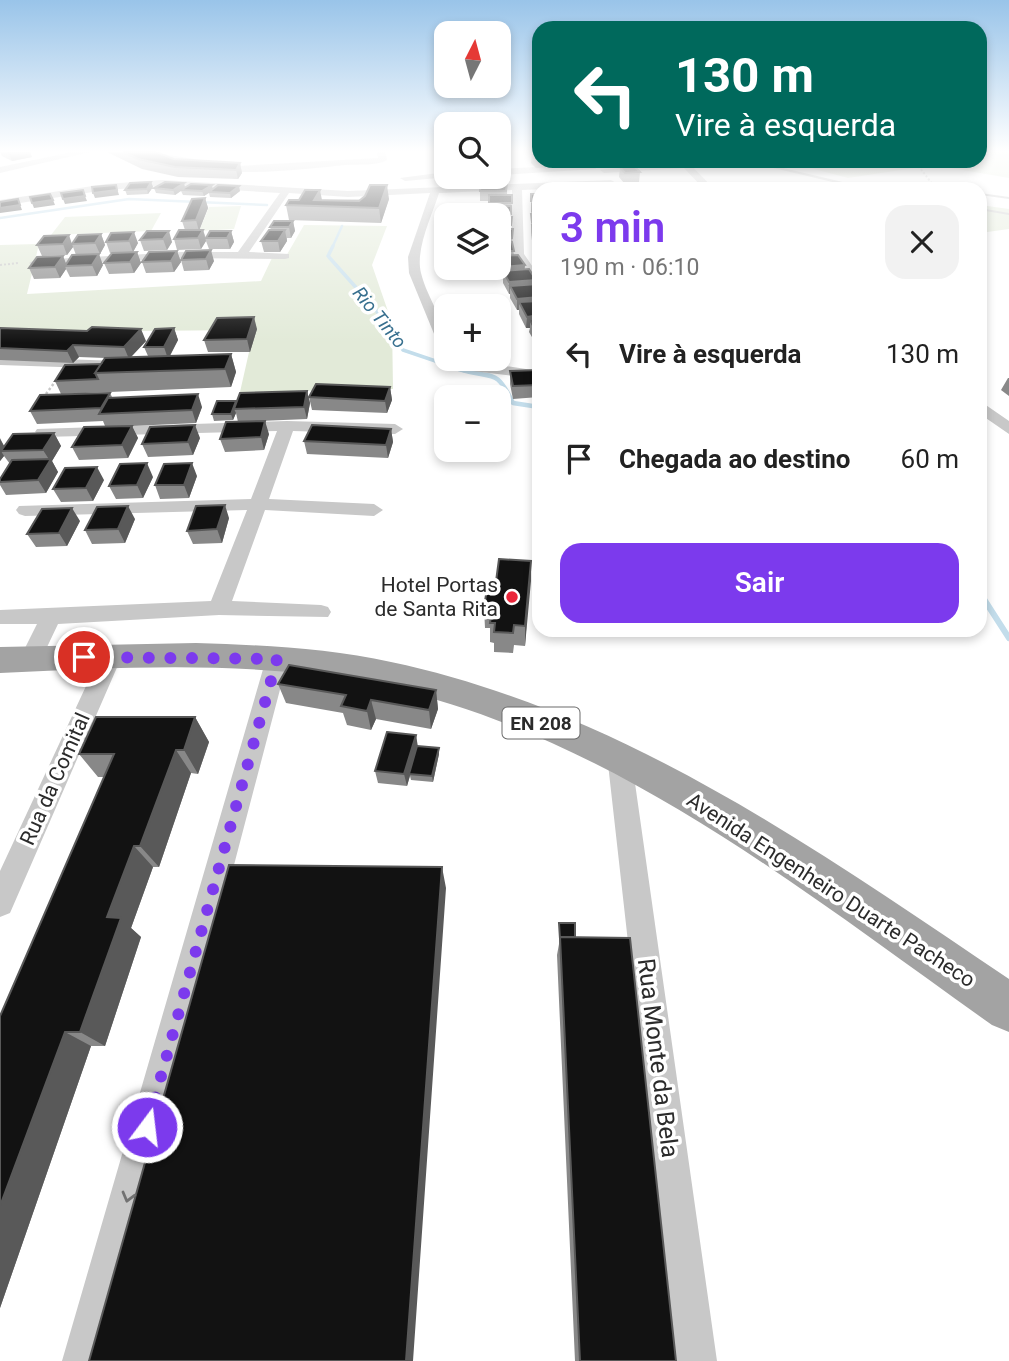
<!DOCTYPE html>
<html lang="pt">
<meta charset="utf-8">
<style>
body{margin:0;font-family:Roboto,sans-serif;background:#f2f2f2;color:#222;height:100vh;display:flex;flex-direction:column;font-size:26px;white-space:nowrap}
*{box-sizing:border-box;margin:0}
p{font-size:23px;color:#767676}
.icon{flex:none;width:38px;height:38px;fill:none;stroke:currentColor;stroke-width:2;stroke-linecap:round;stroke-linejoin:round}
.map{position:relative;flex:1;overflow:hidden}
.drawer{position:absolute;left:532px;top:182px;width:455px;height:455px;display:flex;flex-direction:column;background:#fff;border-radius:21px;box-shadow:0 4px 10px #0003}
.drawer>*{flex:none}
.top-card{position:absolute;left:532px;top:21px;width:455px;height:147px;border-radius:21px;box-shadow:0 4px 10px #0003;background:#00695c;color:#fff;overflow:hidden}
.needle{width:46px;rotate:6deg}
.fabs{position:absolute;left:434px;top:21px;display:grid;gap:14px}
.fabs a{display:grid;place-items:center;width:77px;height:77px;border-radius:14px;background:#fff;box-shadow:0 4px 10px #0003;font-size:35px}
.pin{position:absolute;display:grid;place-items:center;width:60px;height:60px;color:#fff;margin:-30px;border:4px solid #fff;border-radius:50%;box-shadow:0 2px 7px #0007}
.me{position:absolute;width:77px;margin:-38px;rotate:15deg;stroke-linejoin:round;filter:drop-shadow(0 0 5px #0008)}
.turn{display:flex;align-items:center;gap:24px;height:147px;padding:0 28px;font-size:32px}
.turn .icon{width:91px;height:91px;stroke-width:2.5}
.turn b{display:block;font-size:49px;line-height:60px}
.round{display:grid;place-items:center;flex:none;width:74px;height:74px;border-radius:21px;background:#f2f2f2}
.summary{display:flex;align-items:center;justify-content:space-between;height:119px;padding:0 28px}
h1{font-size:42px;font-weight:600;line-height:52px;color:#7c3aed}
.cta{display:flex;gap:14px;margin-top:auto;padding:14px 28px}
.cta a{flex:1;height:80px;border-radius:21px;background:#7c3aed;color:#fff;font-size:28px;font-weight:600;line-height:80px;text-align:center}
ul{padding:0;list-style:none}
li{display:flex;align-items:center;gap:21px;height:105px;padding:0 28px}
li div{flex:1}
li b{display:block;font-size:26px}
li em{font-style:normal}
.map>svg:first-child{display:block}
.green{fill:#e2ead8}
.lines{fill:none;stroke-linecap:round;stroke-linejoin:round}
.stream-far3{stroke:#c3ddeb;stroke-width:2.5}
.stream-far2{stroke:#c3ddeb;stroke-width:3.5}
.stream-far1{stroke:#c3ddeb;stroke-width:4.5}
.stream{stroke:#c3ddeb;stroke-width:6}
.path-far1{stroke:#c8c8c8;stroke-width:2;stroke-dasharray:2 2;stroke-linecap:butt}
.path{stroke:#c8c8c8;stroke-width:2.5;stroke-dasharray:2.5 2.5;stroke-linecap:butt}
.service{fill:#c8c8c8;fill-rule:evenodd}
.minor{fill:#c8c8c8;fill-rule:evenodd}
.primary{fill:#a3a3a3;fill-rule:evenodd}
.wall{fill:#888}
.shaded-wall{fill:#595959}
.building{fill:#121212;stroke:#595959;stroke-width:2}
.oneway{stroke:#727272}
.route{stroke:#7c3aed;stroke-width:12;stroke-dasharray:0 21.6}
.poi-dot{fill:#ea263a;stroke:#fff;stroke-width:2.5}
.labels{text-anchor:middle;stroke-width:7;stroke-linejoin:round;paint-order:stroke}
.far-water-label{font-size:19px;font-style:italic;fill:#38708f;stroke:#fff}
.shield{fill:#fff;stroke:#6b6b6b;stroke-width:2}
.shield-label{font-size:19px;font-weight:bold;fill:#2b2b2b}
.poi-label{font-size:21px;fill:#2b2b2b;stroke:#fff;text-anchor:end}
.street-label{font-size:21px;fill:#2b2b2b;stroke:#fff}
.near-street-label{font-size:24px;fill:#2b2b2b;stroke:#fff}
</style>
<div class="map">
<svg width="1009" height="1361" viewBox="0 0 1009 1361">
<rect width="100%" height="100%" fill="#fff"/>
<path class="green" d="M980 152H1009V178L934 165 848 178 784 161H980Z
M980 205 1009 209V229L980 233Z
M241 206 234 229 199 231 209 207Z
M161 213 151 231 51 235 65 217Z
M304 225 387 226 372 265 392 323 393 389 240 392 254 330 0 332V245L39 244 27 294 261 281 272 258H285Z"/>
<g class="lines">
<path class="stream-far3" d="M0 218 129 199 267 205
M332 248 342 226"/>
<path class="stream-far2" d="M333 246 328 256 376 310 403 350 465 371"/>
<path class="stream-far1" d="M459 369C493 380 495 366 513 403L539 407"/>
<path class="stream" d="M980 593 1009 638"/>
<path class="path-far1" d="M908 161 917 164 933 185 915 189
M879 187 904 189
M0 265 19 263"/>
<path class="path" d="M43 398 57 379"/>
<path class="service" d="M753 161 868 188 870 189H862L752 163 684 165Z
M980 193 1009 197V199L980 195Z
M980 208 1009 213V215L980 210Z"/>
<path class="minor" d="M72 152H90L0 173V167Z
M150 152 238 166 378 158 377 152H385L387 160C377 166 358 164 345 165 287 171 203 182 150 152Z
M687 161 714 189H704L684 168 604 173 600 170Z
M593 164 596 169 499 175V169Z
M446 172 449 177 405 181 400 178Z
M162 180 348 191 611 180 616 183 611 186 522 190 524 254 539 276V289L535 288 512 254V190L439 193C432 216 415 249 421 273 428 301 447 321 446 350L439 346 409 273 408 257 430 193 348 197 289 193 249 252 289 254V258L285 259 183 258 35 266 29 263 35 260 183 252H238L280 193 162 186 106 190 0 206V200L106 184Z
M0 357 120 361 127 365 120 369 0 365Z
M446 357 539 371V379L464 370 447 362Z
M980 401 1009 421V434L980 414Z
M287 421 395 424 403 429 395 434 293 431 269 499 374 504 383 510 374 516 265 510 232 601 321 605 328 607 331 612 328 617 219 615 58 624 39 664H23L20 658 37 624H0V610L211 601 247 510 25 516 19 514 16 510 19 506 251 499 277 431 43 437 35 432 37 429Z
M111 648 119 650 122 656 10 913 0 917V871L100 656 103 650Z
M277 651 285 653 288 659 104 1361H62L266 659 269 653Z
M619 745 628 748 631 755 717 1361H675L607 755 610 748Z"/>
<path class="primary" d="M196 643C261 645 327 648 391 662 622 711 816 849 1009 979V1032L992 1025C805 893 619 741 392 688 264 659 129 667 0 673V647Z"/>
</g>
<path class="wall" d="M0 152H30L32 157 12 161 2 156Z
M107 152H156L174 159 240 163 242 173 238 179 178 177 142 169Z
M532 153H539V161H556L555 167 536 168 531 163Z
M620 167 640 172 639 182 624 183 619 177Z
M151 182 153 187 148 194 127 195 125 190Z
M184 183 185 188 240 191 231 198 210 197 209 193 204 196 183 195 181 191 175 195 156 193 154 188Z
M507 183V195H512L511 228 513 229 512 245 514 255 525 265 524 269 536 280V284H538L539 349 529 332 530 328H526L519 314V310H517L510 298V294H509L503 283V278L496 268H499V215H488L489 201H480V191Z
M531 194H539V264L537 261V255H534L531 233Z
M205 198 208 208 199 230H203L206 238 231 231 234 242 230 249H209L206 241 201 249 177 250 174 239 185 230 182 221Z
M389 199 381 223 289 220 286 205 322 200Z
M293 221 295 231 291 238H287V241L280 252H264L261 241 271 230 270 227Z
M147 231 172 242 167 250 144 251 140 240Z
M111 233 138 243 133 252H137L141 263 134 273 109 274 104 263 112 253H110L106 242Z
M101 234 105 245 100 254 76 255 73 247 67 255 42 256 37 245 73 243Z
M177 251 181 262 174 272 146 273 142 262Z
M186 251 214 261 209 270 184 271 181 260Z
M63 256 66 264 103 265 97 276 70 277 66 269 60 278 34 279 29 268Z
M0 328 146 341 131 357 148 356 144 347 174 328 178 340 170 356 231 354 236 372 231 387 61 394 55 381 101 364 105 358 79 357 73 363 0 360Z
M257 329 250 352H208L204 340Z
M539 370V397L513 399 510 384V371Z
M1008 378H1009V396L1001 390Z
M390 387 392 400 387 413 312 410 309 397Z
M307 391 310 403 307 419 238 422 236 413 233 420 214 421 212 414 237 402Z
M110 393 112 397 202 407 196 423 132 426 138 438 128 458 79 460 72 447 105 426 103 421 37 424 30 411Z
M391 429 393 442 388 458 307 454 304 441Z
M54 433 61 446 52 461 58 472 46 493 6 495 0 485V479L10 464 4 456 0 461V438L4 446Z
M269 434 264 450 225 452 220 439Z
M200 438 193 455 148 457 142 444Z
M197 476 189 498 160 499 155 485Z
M153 477 143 498 116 499 109 486Z
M104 480 93 501 61 502 53 489Z
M229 518 222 543 193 544 187 531Z
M135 519 125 543 92 544 85 530Z
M80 521 67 546 36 547 27 534Z
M531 561 525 646 514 645 513 653 494 652V643L490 642V628H485L484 608 495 589Z
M278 684 436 690 438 709 431 729 376 719 371 730 347 725 343 713 286 703Z
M195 717 209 742 198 774 191 773 159 867H153L131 928 141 937 105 1046H91L0 1308V1016L104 777H98L79 754Z
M416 735 417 746 439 754 433 782 411 780 410 776 407 786 378 783 375 771Z
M559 923 575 937 676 1361H575L557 955 559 944Z"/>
<path class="shaded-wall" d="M8 152H30L32 157 12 161Z
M240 163 242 173 238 179 236 170Z
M151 182 153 187 148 194 147 189Z
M184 183 185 188 175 195 173 190Z
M116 185 119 195 95 198 93 193Z
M212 185 213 190 204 196 202 191Z
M387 185 389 199 381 223 379 208Z
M239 186 240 191 231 198 230 193Z
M320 190 323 205 314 200Z
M85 196 87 201 65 204 63 199Z
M205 198 208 208 199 231 196 220Z
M18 199 22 210 0 213V208Z
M53 200 55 205 34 208 32 203Z
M293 221 295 231 291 238 289 227Z
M203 230 206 241 201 249 198 238Z
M285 230 287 241 280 252 278 241Z
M169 231 172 242 167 250 163 239Z
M231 231 234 242 230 249 227 238Z
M134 232 138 243 133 252 129 241Z
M101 234 105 245 100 254 95 243Z
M69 235 73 247 67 255 63 244Z
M211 250 214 261 209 270 206 259Z
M177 251 181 262 174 272 171 261Z
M137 252 141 263 134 273 130 262Z
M99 254 103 265 97 276 92 265Z
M63 256 67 266H65L66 269 60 278 55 267Z
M525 265 524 276 503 271V278H502V267Z
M536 280 535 291 510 286V294H509V282Z
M539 297V308L519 302V310H517V299Z
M539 315V327L530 320V328H526L527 317Z
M254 317 257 329 250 352 247 339Z
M174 328 178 340 168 359 164 347Z
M141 329 146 341 129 359 124 347Z
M73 345 79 357 73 363 67 351Z
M231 354 236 372 231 387 225 369Z
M390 387 392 400 387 413 385 401Z
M307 391 310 403 307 419 304 407Z
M198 394 202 407 196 423 192 410Z
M236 401 238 407 234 409 236 413 233 420 231 414Z
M265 421 269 434 264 450 261 437Z
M195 425 200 438 193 455 188 442Z
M132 426 138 438 128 458 122 445Z
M391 429 393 442 388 458 386 445Z
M54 433 61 446 52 461 58 472 46 493 38 480 50 461 43 450Z
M0 439 7 451H1L4 456 0 461Z
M147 463 153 477 143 498 137 485Z
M192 463 197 476 189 498 184 485Z
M97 467 104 480 93 501 86 488Z
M225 505 229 518 222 543 217 529Z
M128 506 135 519 125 543 118 529Z
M72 508 80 521 67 546 59 533Z
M531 561V581L525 646V626Z
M436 690 438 709 431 729 429 710Z
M371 700 376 719 371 730 367 711Z
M195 717 209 742 198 774 184 750Z
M416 735 418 747 407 786 404 774Z
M439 748V754L433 782 432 776Z
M176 750 191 773 159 867 140 846Z
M134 846 153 867 131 928 141 937 105 1046 80 1032 107 917Z
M442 867 446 888 413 1361H406Z
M65 1032 91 1046 0 1308V1206Z"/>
<path class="building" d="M123 152H156L174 159 240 163 236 170 175 167 138 159Z
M532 153H539V159H536Z
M620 167H635L640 172 625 173Z
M151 182 147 189 125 190 130 183Z
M165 182 184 183 173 190 154 188Z
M481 182 507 183 506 191H480Z
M643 183 648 189H633L629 184Z
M191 184 212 185 202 191 181 190Z
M116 185 117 190 93 193 92 187Z
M218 185 239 186 230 193 209 192Z
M370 185H387L379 208 286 205 289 200H299L305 190H320L314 200 359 201 365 196Z
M587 186H610L612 189H589Z
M698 186 702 189H644Z
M83 190 85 196 63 199 61 193Z
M50 194 53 200 32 203 30 197Z
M531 194H539V201H531Z
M489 195H512V203H489Z
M205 198 196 220 182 221 192 199Z
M18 199 20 205 0 208V202Z
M532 204H539V211H532Z
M489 206H511V214L488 213Z
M531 214H539V222H532Z
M499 217H512L511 225H499Z
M274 221H293L289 227H270Z
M532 225H539V233H533Z
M499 229H513L512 238H499Z
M179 230H203L198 238 174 239Z
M269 230H285L278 241H261Z
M147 231H169L163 239 140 240Z
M210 231H231L227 238H206Z
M134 232 129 241 106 242 111 233Z
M101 234 95 243 72 244 78 235Z
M69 235 63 244 37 245 44 236Z
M533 236H539V245H534Z
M499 242H512L514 251H499Z
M211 250 206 259 181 260 186 251Z
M177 251 171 261 142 262 149 252Z
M137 252 130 262 104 263 112 253Z
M99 254 92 265 65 266 72 255Z
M518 255 525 265 502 267 499 262V256Z
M63 256 55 267 29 268 37 257Z
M529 269 536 280 509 282 503 271Z
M538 284 539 297 517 299 510 286Z
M539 301V315L527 317 519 302Z
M254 317 247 339 204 340 217 318Z
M539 319V337L530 320Z
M92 327 141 329 124 347 73 345 67 351 0 348V328L87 331Z
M174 328 164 347H144L155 329Z
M231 354 225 369 95 373 105 358Z
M101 364 95 373 98 379 55 381 65 365Z
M539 370V385L513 386 510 371Z
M316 384 390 387 385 401 309 397Z
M307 391 304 407 234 409 240 393Z
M110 393 101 408 30 411 40 395Z
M198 394 192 410 99 414 108 398Z
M217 401H236L231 414H212Z
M265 421 261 437 220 439 226 422Z
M195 425 188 442 142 444 150 427Z
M312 425 391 429 386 445 304 441Z
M132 426 122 445 72 447 84 427Z
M54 433 43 450 1 451 13 434Z
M51 459 38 480 0 482V479L12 460Z
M147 463 137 485 109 486 120 464Z
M192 463 184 485H155L164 464Z
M97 467 86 488 53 489 65 468Z
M225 505 217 529 187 531 196 506Z
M128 506 118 529 85 530 97 507Z
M72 508 59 533 27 534 42 509Z
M499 559 531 561 525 626 514 625 513 633 494 632 495 623H490L492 609 484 608 487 588 495 589Z
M289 665 436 690 429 710 371 700 367 711 341 706 346 695 278 684Z
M96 717H195L184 750H176L140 846H134L107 917 121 918 80 1032H65L0 1206V1016L114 754H79Z
M387 732 416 735 404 774 375 771Z
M417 746 439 748 432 776 409 774Z
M229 865 442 867 406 1361H89Z
M559 923H575V937H560V939Z
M560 937 630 938 676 1361H580Z"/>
<defs><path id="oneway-chevron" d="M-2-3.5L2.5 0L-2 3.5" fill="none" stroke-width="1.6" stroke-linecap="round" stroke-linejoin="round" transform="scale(1.75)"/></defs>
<use class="oneway" href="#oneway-chevron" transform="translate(128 1197) rotate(105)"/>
<linearGradient id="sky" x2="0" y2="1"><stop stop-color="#99c4e9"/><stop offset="0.44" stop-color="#fff"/><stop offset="1" stop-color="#fff" stop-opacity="0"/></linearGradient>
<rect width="1009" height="343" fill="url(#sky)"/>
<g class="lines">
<path class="route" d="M84 657 277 659 147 1127"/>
</g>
<circle class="poi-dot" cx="512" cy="597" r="7"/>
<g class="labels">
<g class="far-water-label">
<text transform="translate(380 317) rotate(51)" y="7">Rio Tinto</text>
</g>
<rect class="shield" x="502.5" y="707.5" width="77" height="31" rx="5"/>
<g class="shield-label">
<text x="541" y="730">EN 208</text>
</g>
<g class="poi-label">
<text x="498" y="592">Hotel Portas<tspan x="498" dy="24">de Santa Rita</tspan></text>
</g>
<g class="street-label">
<text transform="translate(55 779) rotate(-66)" y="7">Rua da Comital</text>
<text transform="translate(831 890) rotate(33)" y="7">Avenida Engenheiro Duarte Pacheco</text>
</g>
<g class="near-street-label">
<text transform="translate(658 1058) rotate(83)" y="8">Rua Monte da Bela</text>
</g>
</g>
</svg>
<div class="fabs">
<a><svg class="needle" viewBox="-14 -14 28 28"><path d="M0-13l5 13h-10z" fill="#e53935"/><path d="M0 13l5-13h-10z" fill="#767676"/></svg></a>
<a><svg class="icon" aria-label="search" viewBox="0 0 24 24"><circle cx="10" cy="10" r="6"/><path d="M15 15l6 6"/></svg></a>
<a><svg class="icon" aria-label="layers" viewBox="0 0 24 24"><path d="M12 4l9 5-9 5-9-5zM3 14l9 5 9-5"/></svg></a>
<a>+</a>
<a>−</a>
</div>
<div class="pin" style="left:84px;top:657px;background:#d93025"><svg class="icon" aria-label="arrive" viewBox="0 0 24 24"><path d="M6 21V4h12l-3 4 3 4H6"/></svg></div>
<svg class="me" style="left:147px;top:1127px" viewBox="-20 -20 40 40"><circle r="17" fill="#7c3aed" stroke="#fff" stroke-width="3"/><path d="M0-11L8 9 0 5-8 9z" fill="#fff"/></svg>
<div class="top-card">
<div class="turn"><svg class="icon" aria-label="left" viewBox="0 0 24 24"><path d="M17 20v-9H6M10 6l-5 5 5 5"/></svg><div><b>130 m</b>Vire à esquerda</div></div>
</div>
<section class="drawer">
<div class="summary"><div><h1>3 min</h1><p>190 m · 06:10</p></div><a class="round"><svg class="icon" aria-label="close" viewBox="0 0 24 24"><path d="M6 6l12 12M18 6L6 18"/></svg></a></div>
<ul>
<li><svg class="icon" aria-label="left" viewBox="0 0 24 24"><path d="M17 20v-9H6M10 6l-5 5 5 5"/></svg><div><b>Vire à esquerda</b></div><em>130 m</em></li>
<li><svg class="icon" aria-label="arrive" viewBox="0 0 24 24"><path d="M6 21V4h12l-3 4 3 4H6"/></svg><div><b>Chegada ao destino</b></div><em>60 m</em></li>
</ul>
<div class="cta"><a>Sair</a></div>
</section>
</div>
